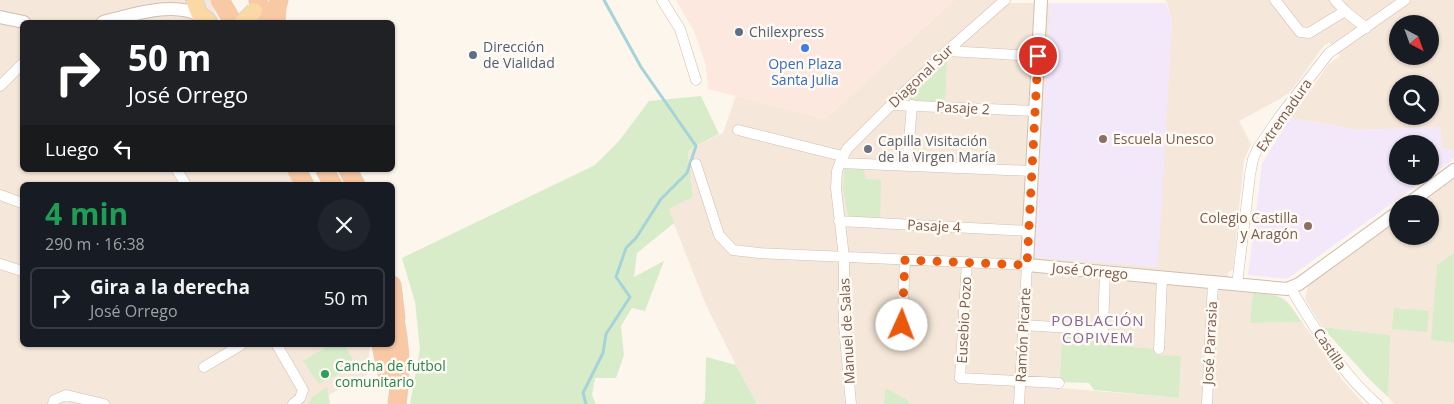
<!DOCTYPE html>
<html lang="es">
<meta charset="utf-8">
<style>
body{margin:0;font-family:"Open Sans",sans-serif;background:#20242c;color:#f1f3f6;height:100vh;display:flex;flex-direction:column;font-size:19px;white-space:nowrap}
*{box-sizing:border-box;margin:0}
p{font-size:16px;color:#9ea1a6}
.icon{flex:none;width:28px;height:28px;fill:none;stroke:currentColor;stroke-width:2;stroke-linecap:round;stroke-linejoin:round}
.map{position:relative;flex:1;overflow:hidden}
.details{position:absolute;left:20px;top:182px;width:375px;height:165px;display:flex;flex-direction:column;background:#171b24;border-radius:8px;box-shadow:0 1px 4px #0004}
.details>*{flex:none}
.guide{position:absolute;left:20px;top:20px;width:375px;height:152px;border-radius:8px;box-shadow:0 1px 4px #0004;background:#202124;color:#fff;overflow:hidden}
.needle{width:32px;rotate:139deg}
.tools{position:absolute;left:1389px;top:15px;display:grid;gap:10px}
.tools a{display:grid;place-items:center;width:50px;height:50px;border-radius:50%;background:#171b24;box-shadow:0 1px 4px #0004;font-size:25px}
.pin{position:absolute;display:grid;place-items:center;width:42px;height:42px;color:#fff;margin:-21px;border:2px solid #fff;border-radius:50%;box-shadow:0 1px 5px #0007}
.me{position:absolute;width:55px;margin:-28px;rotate:2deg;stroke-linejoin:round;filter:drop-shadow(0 0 4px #0008)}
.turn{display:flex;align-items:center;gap:18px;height:105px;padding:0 25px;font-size:22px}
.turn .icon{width:65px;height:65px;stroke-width:2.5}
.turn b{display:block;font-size:35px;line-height:42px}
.then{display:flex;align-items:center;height:48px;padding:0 25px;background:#0003;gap:10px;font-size:19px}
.round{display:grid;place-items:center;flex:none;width:52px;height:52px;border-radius:26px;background:#20242c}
.summary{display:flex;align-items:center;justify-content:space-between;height:85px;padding:0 25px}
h1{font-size:30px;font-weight:700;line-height:38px;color:#1e9e55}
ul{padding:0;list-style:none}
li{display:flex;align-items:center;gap:15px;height:62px;margin:0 10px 8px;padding:0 15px;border:2px solid #363941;border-radius:8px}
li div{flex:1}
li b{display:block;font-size:19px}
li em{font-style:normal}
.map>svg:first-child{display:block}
.residential{fill:#f5e8da;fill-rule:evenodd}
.commercial{fill:#fde8e0}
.education{fill:#f3e8fa}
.green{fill:#d8ecc9}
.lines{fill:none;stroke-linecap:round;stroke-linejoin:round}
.stream{stroke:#a5d3da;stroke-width:3}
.minor-casing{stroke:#d1beb0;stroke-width:11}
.tertiary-casing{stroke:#d1beb0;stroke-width:14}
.primary-casing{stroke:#dad1cd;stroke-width:18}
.trunk-casing{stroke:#dad1cd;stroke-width:19}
.minor{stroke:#fff;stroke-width:10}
.tertiary{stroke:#fff;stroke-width:12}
.primary{stroke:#fbd9a5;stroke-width:16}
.trunk{stroke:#f9c8a4;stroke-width:18}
.primary-bridge-casing{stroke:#dad1cd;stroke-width:18;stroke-linecap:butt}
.primary-bridge{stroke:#fbd9a5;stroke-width:16}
.route{stroke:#ea580c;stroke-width:9;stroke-dasharray:0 16.2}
.service-dot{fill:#5c6f8a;stroke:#fffaf3;stroke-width:2}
.shop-dot{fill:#3f7fe0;stroke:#fffaf3;stroke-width:2}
.education-dot{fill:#8d6e63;stroke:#fffaf3;stroke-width:2}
.worship-dot{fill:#6b7280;stroke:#fffaf3;stroke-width:2}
.leisure-dot{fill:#2e9e5b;stroke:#fffaf3;stroke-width:2}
.labels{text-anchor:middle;stroke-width:5;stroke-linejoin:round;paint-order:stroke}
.service-label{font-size:14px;fill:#4e5e75;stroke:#fffaf3;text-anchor:start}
.shop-label{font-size:14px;fill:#366cbe;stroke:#fffaf3}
.street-label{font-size:14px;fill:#7a5c4d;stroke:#fffaf3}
.education-label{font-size:14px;fill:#785e54;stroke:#fffaf3;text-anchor:start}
.worship-label{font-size:14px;fill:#5b616d;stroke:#fffaf3;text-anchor:start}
.leisure-label{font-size:14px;fill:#27864d;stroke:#fffaf3;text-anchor:start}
.neighbourhood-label{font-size:15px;letter-spacing:1px;fill:#846695;stroke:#fffaf3}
</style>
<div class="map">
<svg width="1454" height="404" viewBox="0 0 1454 404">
<rect width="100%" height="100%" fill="#fdf6ec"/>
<path class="residential" d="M0 0H210L219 22H22V170H287L295 185H22V345H370L367 375 321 399 320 404H0Z
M954 0H1006V3H1050L1035 257 1157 267 1172 21 1166 0H1454V151L1442 148 1440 127 1359 130 1290 118 1328 65 1340 56 1329 42 1322 48 1292 90 1280 99 1239 121 1251 144 1244 160 1233 269 1228 273 1229 289 1253 293 1250 323 1302 322 1344 382 1364 404H911L908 400 885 389 884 404H757L736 365 706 305 668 209 693 197 688 152 690 149 723 133 736 96 825 119ZM1398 24H1430V56H1398ZM1398 84H1430V116H1398ZM1100 328 1098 344 1157 349V355L1181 357 1179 398 1061 388 1062 332Z
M1454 179V253L1437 266 1432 340 1454 343V404H1394L1388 397 1389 335 1322 327 1305 299 1308 286 1397 221 1398 236H1430V204H1420Z"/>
<path class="commercial" d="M676 0H954L825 119 708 89 706 65 694 31Z"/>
<path class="education" d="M1050 3H1166L1172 21 1158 267 1035 257Z
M1290 118 1359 130 1440 127 1442 148 1454 151V159L1430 176V144H1398V176H1430L1287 279 1248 275 1262 164Z"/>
<path class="green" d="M947 61 945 104 906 99Z
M701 96 719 134 690 149 688 152 693 197 669 209 674 223 637 253 634 277 664 261 645 311 632 308 621 326 624 355 616 378H595L592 395 596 404H410L420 349 415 302 402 258 595 165 619 141 649 101Z
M845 164 863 166 866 179 881 180 880 221 849 220 843 189Z
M1454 253V343L1431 340 1437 265Z
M1253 293C1285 295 1284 296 1302 322L1250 323Z
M1394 308 1429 311 1427 332 1392 329Z
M1322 327 1390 335 1388 397 1370 380Z
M1062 332 1099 333V344L1157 349V355L1181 356 1179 398 1094 390 1089 383 1060 382Z
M330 345H345L356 365 319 384 303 361Z
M706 357 736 365 757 404H703L705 400Z
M327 387 330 404H309L311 398Z
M885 388 908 400 911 404H884Z"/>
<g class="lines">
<path class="stream" d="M586 404 583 393 603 353 606 334 630 297 616 277 626 248 636 238 661 199 687 173 696 146 641 67 604 0"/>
<g class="minor-casing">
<path id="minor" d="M662 0 680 29 696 80
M1275 0 1300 32 1309 33 1345 11
M1335 0 1345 11 1366 28
M947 51 1038 56
M0 86 22 64
M891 105 1035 111
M738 130 842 156
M840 163 1032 171
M696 164 719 235 733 250 759 253 1027 265 1019 404
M907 165 912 105
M177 170 186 185
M0 195 22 203
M839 221 1029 231
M967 262 960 378 1059 383
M0 264 22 271
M1237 285 1250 175 1253 159 1258 148 1280 116 1329 53 1405 0
M1291 289C1316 330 1340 372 1377 404
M902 325 905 260
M1023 325 1103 330 1105 272
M277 345 303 390 300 398 293 404
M1159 349 1162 278
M204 367 241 345
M53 404 54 400 66 395 104 404
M851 404 844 326V257L836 188 837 171 840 163 847 149 891 105 947 51 1005 0
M1207 404 1213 283"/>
</g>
<g class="tertiary-casing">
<path id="tertiary" d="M1041 0 1027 265 1287 289 1299 284 1398 212
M0 17 24 22
M103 22C132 15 174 0 201 16
M1408 204 1454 170"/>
</g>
<g class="primary-casing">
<path id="primary" d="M194 0 199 13 209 22"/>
</g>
<g class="trunk-casing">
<path id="trunk" d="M220 0 233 22
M258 1 266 22
M276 22 277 8 279 0
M297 170 305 185
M325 170 333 185
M348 170 356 185
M392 285 396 318
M392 308C401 340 402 372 397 404
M381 345 388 378"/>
</g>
<use href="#minor" class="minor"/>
<use href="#tertiary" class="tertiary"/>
<use href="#primary" class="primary"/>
<use href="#trunk" class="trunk"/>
<g class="primary-bridge-casing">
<path id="primary-bridge" d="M243 22 254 11"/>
</g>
<use href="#primary-bridge" class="primary-bridge"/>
</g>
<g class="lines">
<path class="route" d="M902 325 905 260 1027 265 1038 56"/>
</g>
<g class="service-dot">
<circle cx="739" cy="32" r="5"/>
<circle cx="473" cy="55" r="5"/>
</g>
<circle class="shop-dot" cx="805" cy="48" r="5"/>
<g class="education-dot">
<circle cx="1103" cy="139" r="5"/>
<circle cx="1308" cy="226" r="5"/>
</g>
<circle class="worship-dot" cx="868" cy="149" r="5"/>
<circle class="leisure-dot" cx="325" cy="374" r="5"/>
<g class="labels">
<g class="service-label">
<text x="749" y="37">Chilexpress</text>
<text x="483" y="52">Dirección<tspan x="483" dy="16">de Vialidad</tspan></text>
</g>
<g class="shop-label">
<text x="805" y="69">Open Plaza<tspan x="805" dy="16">Santa Julia</tspan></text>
</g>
<g class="street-label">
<text transform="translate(921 76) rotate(-44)" y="5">Diagonal Sur</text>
<text transform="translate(963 108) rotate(3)" y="5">Pasaje 2</text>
<text transform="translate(1284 115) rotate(-55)" y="5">Extremadura</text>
<text transform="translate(934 226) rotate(3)" y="5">Pasaje 4</text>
<text transform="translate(1090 271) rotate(5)" y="5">José Orrego</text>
<text transform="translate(964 320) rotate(-87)" y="5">Eusebio Pozo</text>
<text transform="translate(847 331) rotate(-93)" y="5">Manuel de Salas</text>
<text transform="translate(1023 335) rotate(-87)" y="5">Ramón Picarte</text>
<text transform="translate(1210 343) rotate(-87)" y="5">José Parrasia</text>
<text transform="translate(1330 349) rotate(56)" y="5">Castilla</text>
</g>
<g class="education-label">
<text x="1113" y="144">Escuela Unesco</text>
<text x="1298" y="223" text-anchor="end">Colegio Castilla<tspan x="1298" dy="16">y Aragón</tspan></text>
</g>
<g class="worship-label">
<text x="878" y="146">Capilla Visitación<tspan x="878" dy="16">de la Virgen María</tspan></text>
</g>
<g class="leisure-label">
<text x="335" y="371">Cancha de futbol<tspan x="335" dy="16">comunitario</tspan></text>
</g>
<g class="neighbourhood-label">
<text x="1098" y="326">POBLACIÓN<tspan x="1098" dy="17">COPIVEM</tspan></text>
</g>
</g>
</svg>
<div class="tools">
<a><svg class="needle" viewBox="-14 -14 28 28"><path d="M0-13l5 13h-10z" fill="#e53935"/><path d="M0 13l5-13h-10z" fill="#9ea1a6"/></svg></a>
<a><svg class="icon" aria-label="search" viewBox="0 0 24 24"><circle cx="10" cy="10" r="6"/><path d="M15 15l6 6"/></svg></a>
<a>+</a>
<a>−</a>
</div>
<div class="pin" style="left:1038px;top:56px;background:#d93025"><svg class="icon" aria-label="arrive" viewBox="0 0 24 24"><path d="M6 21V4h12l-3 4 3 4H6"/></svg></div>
<svg class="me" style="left:902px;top:325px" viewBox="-20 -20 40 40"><circle r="19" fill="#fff"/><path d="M0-13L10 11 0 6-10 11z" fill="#ea580c"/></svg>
<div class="guide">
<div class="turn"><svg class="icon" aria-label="right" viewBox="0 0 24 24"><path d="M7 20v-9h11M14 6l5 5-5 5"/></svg><div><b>50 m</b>José Orrego</div></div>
<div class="then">Luego<svg class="icon" aria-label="left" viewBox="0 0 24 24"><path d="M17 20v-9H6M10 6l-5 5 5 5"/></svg></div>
</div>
<section class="details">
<div class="summary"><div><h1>4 min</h1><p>290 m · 16:38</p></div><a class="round"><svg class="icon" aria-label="close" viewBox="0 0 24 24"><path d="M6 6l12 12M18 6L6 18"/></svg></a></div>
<ul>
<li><svg class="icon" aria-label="right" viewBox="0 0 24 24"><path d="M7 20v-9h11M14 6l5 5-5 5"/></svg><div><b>Gira a la derecha</b><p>José Orrego</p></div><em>50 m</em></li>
</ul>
</section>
</div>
